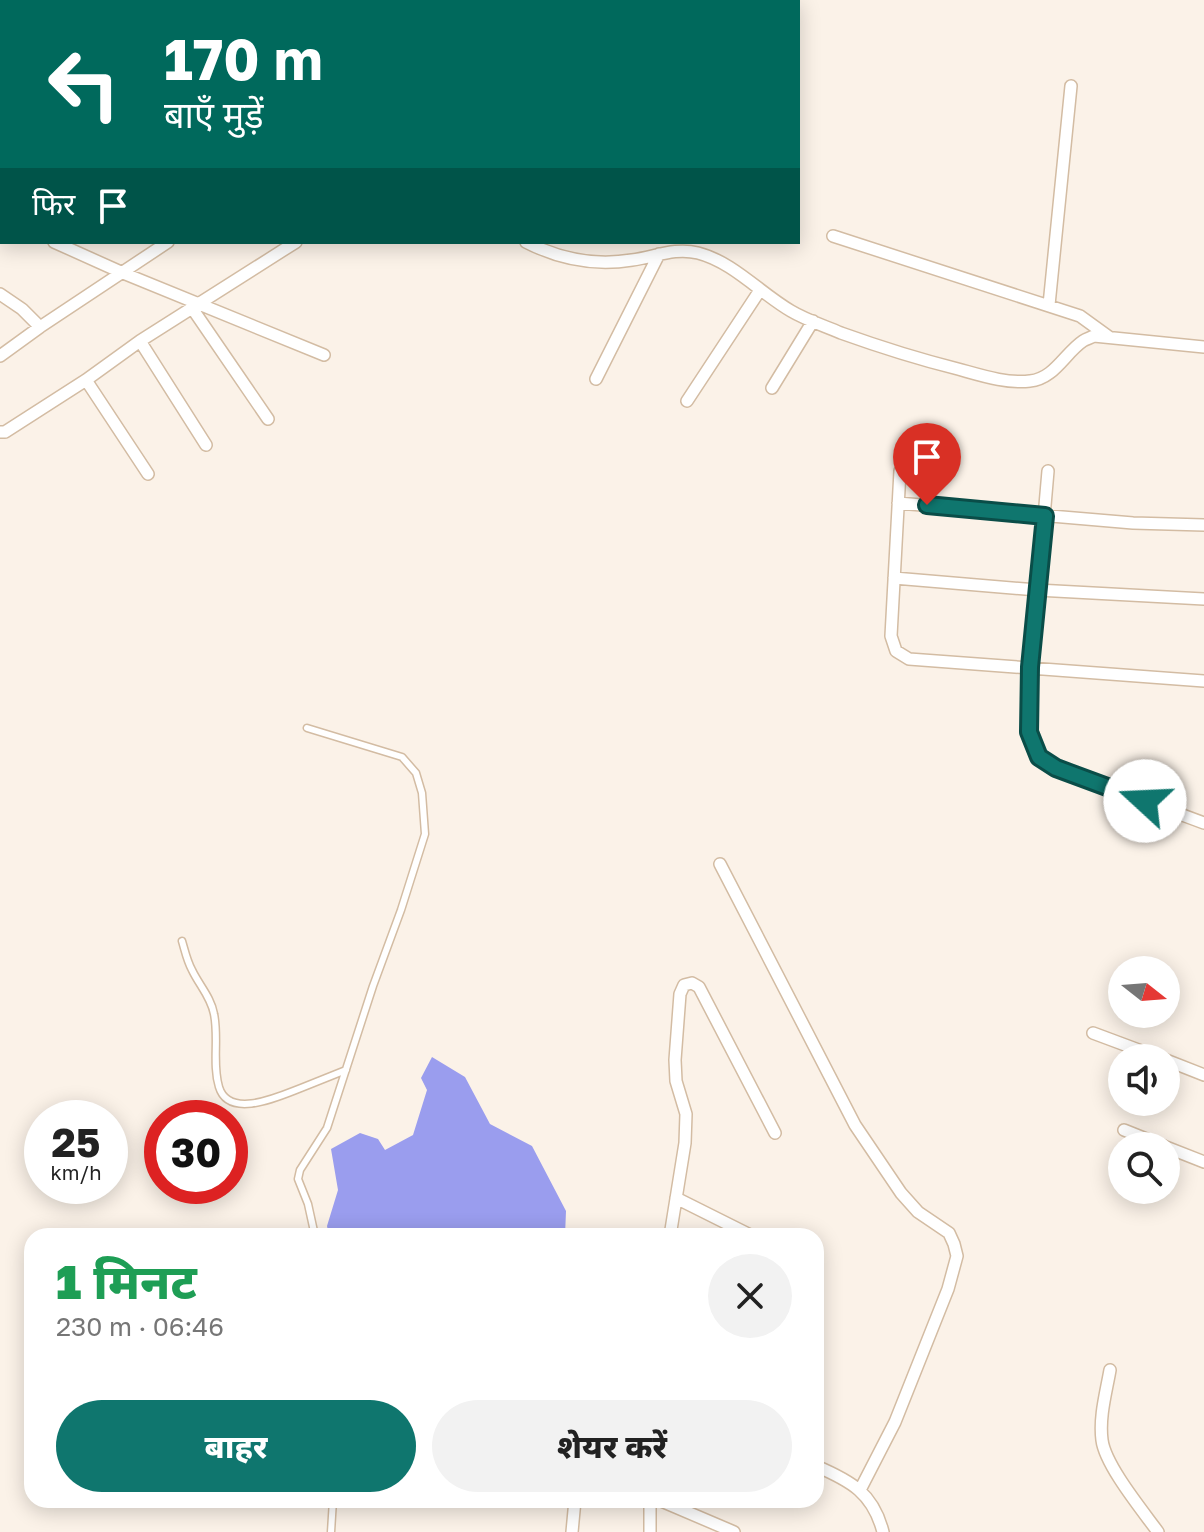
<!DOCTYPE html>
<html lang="hi">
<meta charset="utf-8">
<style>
body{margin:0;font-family:"Golos Text","Noto Sans Devanagari",sans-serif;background:#f2f2f2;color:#222;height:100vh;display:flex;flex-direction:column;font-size:30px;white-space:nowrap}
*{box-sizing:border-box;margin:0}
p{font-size:26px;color:#767676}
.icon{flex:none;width:44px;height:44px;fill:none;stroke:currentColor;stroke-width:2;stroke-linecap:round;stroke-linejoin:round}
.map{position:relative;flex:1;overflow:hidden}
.sheet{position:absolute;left:24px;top:1228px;width:800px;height:280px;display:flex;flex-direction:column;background:#fff;border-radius:24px;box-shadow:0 4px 20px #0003}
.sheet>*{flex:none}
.hud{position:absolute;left:0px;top:0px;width:800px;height:244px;box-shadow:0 4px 20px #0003;background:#00695c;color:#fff;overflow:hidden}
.needle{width:52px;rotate:107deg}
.fabs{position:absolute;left:1108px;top:956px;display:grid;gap:16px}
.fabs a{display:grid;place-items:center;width:72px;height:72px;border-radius:50%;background:#fff;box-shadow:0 4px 20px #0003;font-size:40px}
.speed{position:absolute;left:24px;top:1100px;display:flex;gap:16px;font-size:40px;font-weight:700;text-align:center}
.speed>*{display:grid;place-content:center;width:104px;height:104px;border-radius:50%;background:#fff;box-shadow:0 4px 20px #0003;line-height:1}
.speed small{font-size:20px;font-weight:400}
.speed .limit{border:12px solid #d22;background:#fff;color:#111}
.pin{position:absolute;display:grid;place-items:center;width:68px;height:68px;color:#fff;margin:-82px -34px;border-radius:50% 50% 50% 0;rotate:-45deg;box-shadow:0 0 8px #0007}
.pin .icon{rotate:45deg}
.me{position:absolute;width:88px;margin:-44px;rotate:290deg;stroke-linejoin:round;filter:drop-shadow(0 0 6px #0008)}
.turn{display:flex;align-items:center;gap:28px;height:168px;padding:0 32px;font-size:36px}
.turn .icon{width:104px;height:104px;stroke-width:2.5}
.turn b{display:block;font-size:56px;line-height:68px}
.then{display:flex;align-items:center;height:76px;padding:0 32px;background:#0003;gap:16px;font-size:30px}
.round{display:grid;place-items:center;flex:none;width:84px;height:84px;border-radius:42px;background:#f2f2f2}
.summary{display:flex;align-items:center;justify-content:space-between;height:136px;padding:0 32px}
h1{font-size:48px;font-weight:800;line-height:60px;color:#1e9e55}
.primary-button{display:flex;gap:16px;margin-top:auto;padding:16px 32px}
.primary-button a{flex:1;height:92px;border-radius:48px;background:#0f766e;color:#fff;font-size:32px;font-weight:800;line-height:92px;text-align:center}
.primary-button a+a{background:#f2f2f2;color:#222}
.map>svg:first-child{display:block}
.water{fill:#9a9dee}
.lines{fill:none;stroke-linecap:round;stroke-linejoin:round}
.service-casing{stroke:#d3bca3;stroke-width:9}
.minor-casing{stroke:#d3bca3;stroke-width:14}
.service{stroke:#fff;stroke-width:6}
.minor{stroke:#fff;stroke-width:11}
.route-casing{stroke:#0a4d48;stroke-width:20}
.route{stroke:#0f766e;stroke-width:14}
</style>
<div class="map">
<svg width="1204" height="1532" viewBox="0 0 1204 1532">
<rect width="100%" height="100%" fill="#fbf2e8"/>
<path class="water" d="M432 1057 465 1077 490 1124 532 1146 566 1211 565 1236H329L327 1226 338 1190 331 1149 360 1133 378 1139 385 1150 413 1135 427 1090 421 1078Z"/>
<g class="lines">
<g class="service-casing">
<path id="service" d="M307 728 402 757 416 773 422 793 425 834 401 910 373 986 327 1128 300 1170 298 1179 308 1204 315 1236
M182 941C185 951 187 961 192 970 199 985 211 997 214 1014 219 1038 212 1064 219 1087 229 1120 280 1096 301 1088 316 1082 331 1076 346 1070
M331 1532 333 1500"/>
</g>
<g class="minor-casing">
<path id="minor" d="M0 144 2 145
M0 218 2 219
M833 236 1080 316 1109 337
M54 242 123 273 324 355
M526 242C559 259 595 266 632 260 655 257 675 247 698 253 733 262 760 293 791 311 806 320 825 326 841 333 880 347 918 359 958 369 980 375 1007 384 1030 381 1054 379 1065 353 1083 341 1086 339 1090 338 1094 336L1204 347
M0 294 22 309 40 327
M1049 305 1071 86
M192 308 268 419
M140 341 206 445
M0 356 40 327 168 242
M596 379 659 254
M86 380 148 474
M772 388 813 321
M687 401 760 290
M0 432H5L86 380 140 341 296 242
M900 471 891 636 896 651 909 659 1204 681
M1048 471 1028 701 1029 732 1039 757 1056 768 1204 823
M898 503 1133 523 1204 525
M894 578 1037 590 1204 599
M720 864 855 1125 901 1193 918 1212 949 1233 954 1244 957 1256 948 1289 895 1422 860 1490
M1093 1033 1160 1058
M1166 1060 1204 1075
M1124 1130 1164 1146
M1166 1147 1204 1162
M676 1198 752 1236
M670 1236 685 1143 686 1114 676 1081 675 1060 680 994 684 985 692 983 699 987 775 1133
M1110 1370C1106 1393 1099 1417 1102 1440 1105 1465 1142 1510 1158 1532
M816 1466C851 1481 873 1493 883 1532
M659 1500 734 1532
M572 1532 575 1500
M650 1532V1500"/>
</g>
<use href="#service" class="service"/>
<use href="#minor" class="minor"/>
</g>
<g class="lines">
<g class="route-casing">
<path id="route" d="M927 505 1045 516 1030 667 1029 732 1039 757 1056 768 1145 801"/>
</g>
<use href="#route" class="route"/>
</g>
</svg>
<div class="fabs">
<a><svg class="needle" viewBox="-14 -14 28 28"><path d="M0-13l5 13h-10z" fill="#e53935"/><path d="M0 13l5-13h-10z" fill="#767676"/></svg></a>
<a><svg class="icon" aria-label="sound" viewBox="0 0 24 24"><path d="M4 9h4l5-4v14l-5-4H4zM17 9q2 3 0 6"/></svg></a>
<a><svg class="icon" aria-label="search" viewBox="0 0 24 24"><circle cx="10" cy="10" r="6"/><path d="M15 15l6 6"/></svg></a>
</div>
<div class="speed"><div>25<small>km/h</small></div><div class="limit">30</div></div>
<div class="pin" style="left:927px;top:505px;background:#d93025"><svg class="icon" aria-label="arrive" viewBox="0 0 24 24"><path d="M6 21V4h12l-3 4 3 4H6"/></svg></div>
<svg class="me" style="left:1145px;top:801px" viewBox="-20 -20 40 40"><circle r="19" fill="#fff"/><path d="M0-13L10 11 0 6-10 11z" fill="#0f766e"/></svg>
<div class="hud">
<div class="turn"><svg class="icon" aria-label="left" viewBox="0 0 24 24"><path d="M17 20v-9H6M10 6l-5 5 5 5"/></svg><div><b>170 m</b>बाएँ मुड़ें</div></div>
<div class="then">फिर<svg class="icon" aria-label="arrive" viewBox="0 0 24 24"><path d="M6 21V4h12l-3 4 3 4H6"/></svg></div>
</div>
<section class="sheet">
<div class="summary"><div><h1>1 मिनट</h1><p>230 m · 06:46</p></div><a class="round"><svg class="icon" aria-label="close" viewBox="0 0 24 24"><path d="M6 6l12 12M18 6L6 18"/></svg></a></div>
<div class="primary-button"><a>बाहर</a><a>शेयर करें</a></div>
</section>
</div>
